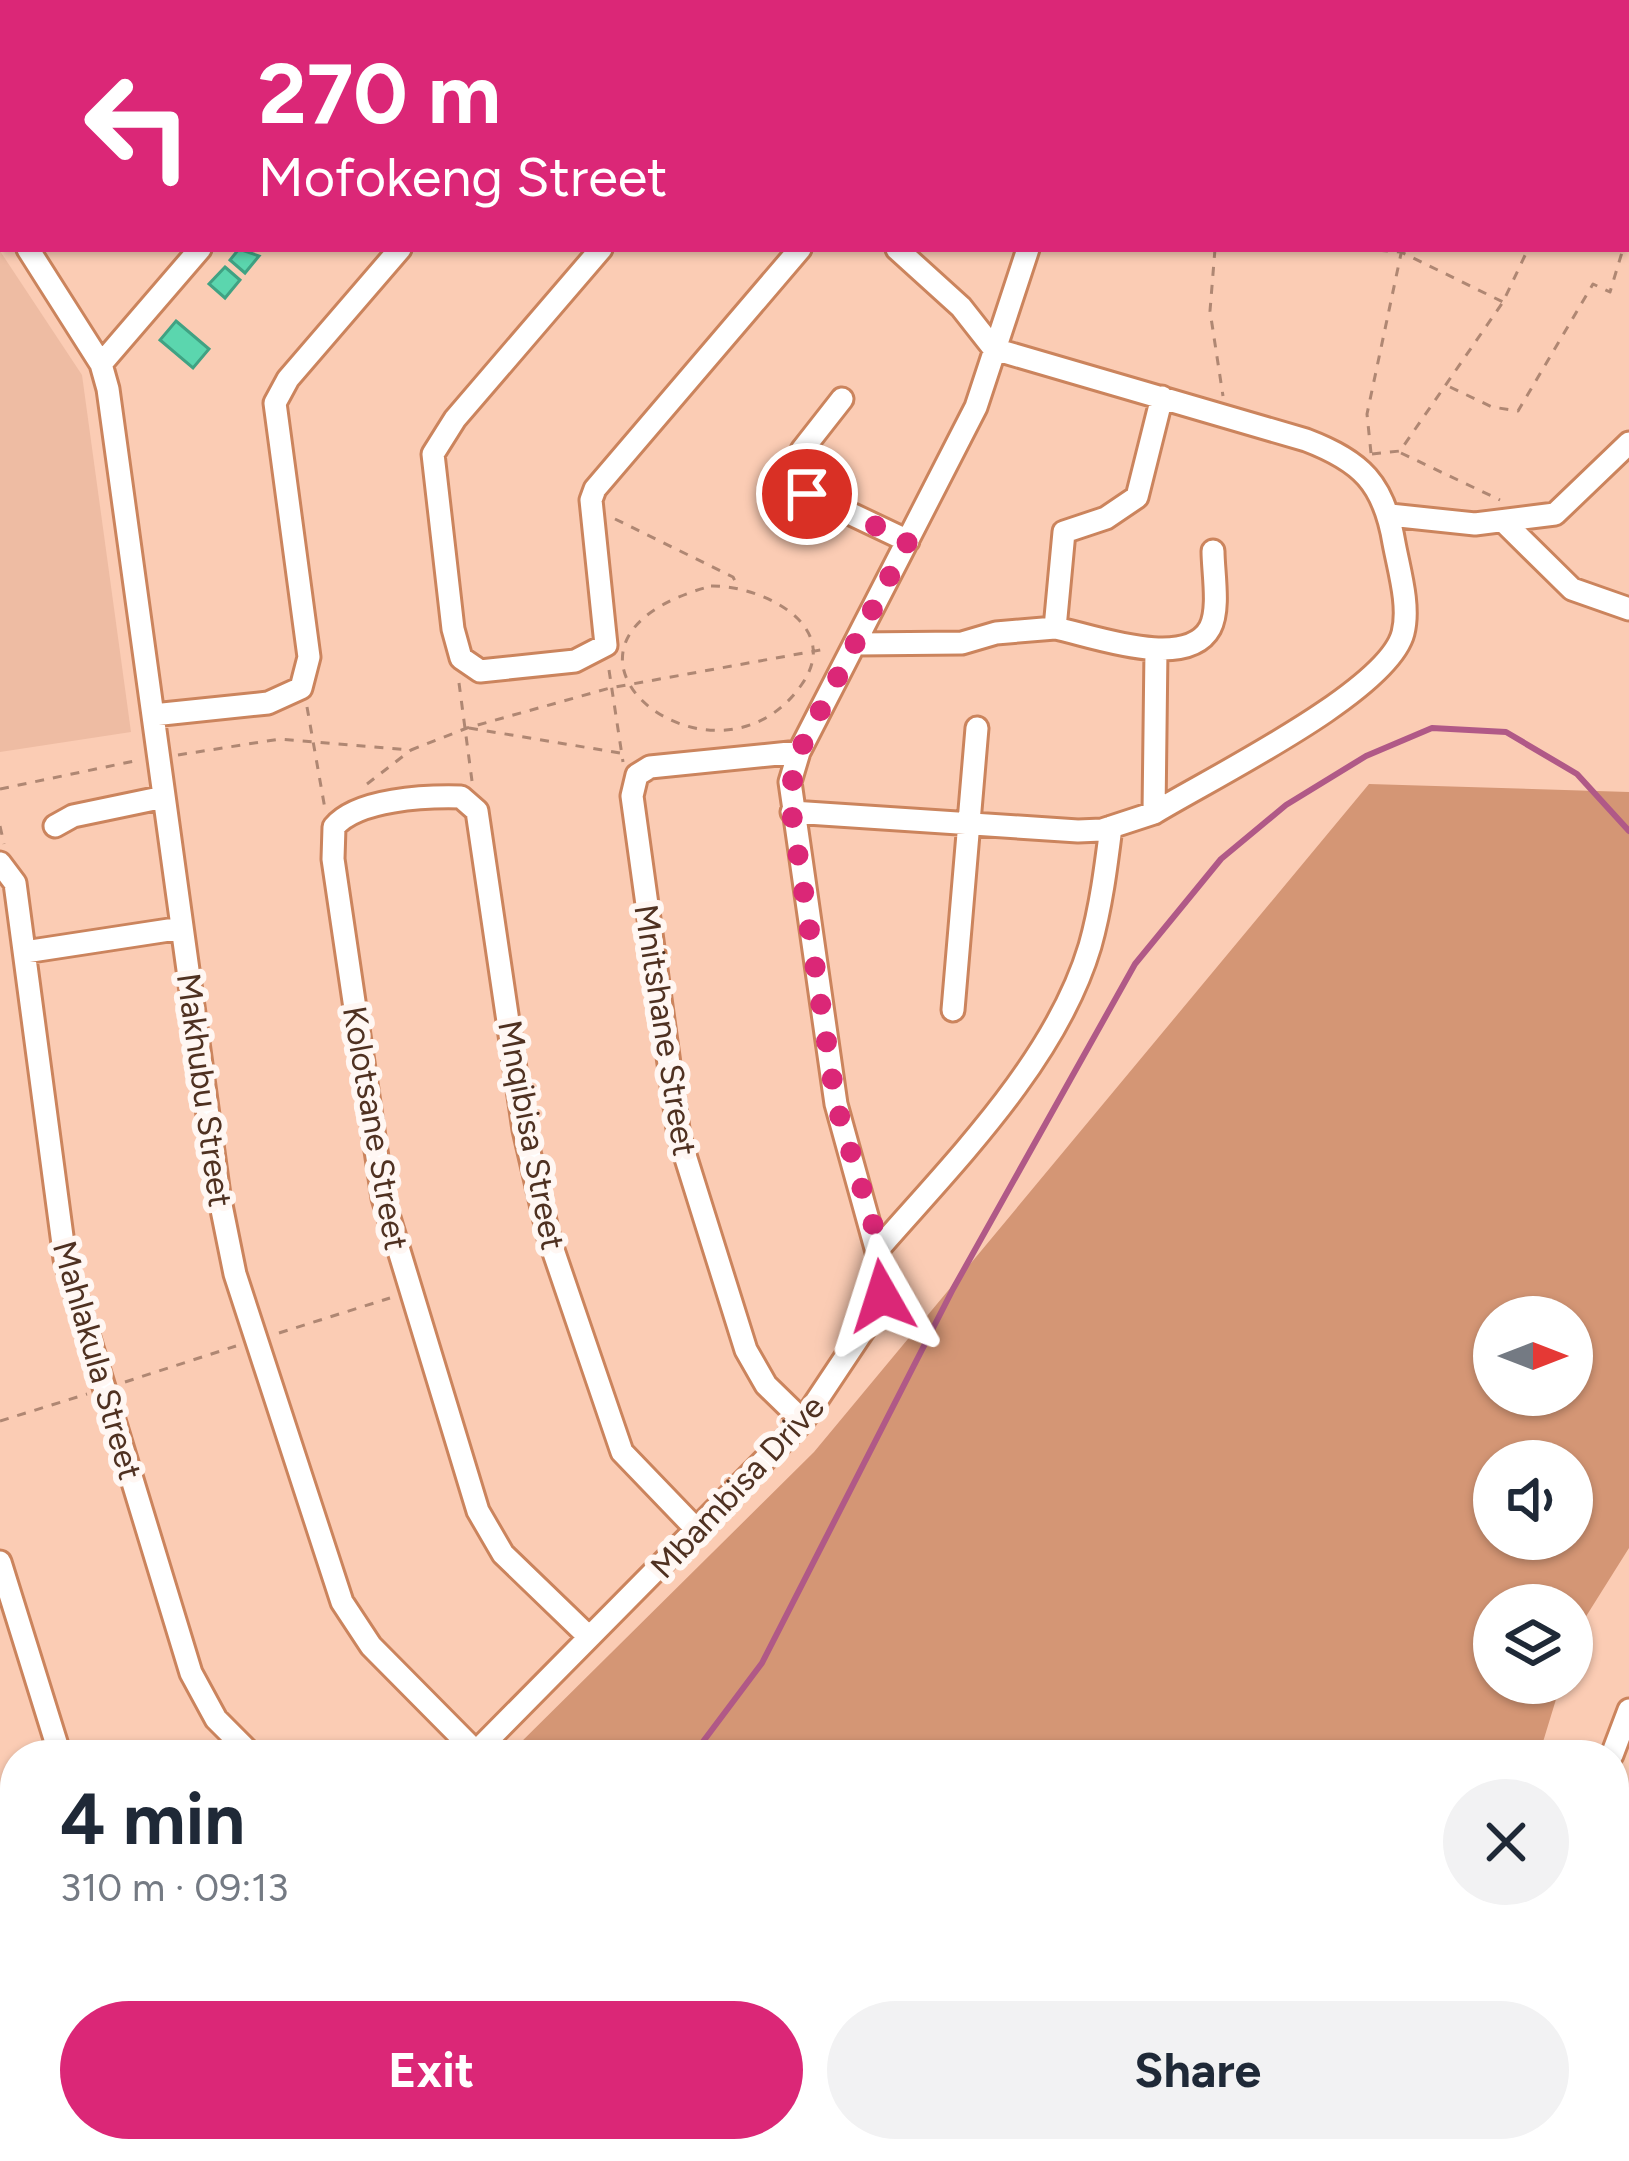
<!DOCTYPE html>
<meta charset="utf-8">
<style>
body{margin:0;font-family:Figtree,sans-serif;background:#f2f2f3;color:#1f2937;height:100vh;display:flex;flex-direction:column;font-size:45px;white-space:nowrap}
*{box-sizing:border-box;margin:0}
p{font-size:39px;color:#747a83}
.icon{flex:none;width:66px;height:66px;fill:none;stroke:currentColor;stroke-width:2;stroke-linecap:round;stroke-linejoin:round}
.map{position:relative;flex:1;overflow:hidden}
.details{position:absolute;left:0px;top:1740px;width:1629px;height:423px;display:flex;flex-direction:column;background:#fff;border-radius:48px 48px 0 0;box-shadow:0 3px 9px #0004}
.details>*{flex:none}
.banner{position:absolute;left:0px;top:0px;width:1629px;height:252px;box-shadow:0 3px 9px #0004;background:#db2777;color:#fff;overflow:hidden}
.needle{width:78px;rotate:90deg}
.buttons{position:absolute;left:1473px;top:1296px;display:grid;gap:24px}
.buttons a{display:grid;place-items:center;width:120px;height:120px;border-radius:50%;background:#fff;box-shadow:0 3px 9px #0004;font-size:60px}
.pin{position:absolute;display:grid;place-items:center;width:102px;height:102px;color:#fff;margin:-51px;border:6px solid #fff;border-radius:50%;box-shadow:0 3px 12px #0007}
.me{position:absolute;width:132px;margin:-66px;rotate:354deg;stroke-linejoin:round;filter:drop-shadow(0 0 9px #0008)}
.turn{display:flex;align-items:center;gap:42px;height:252px;padding:0 60px;font-size:54px}
.turn .icon{width:156px;height:156px;stroke-width:2.5}
.turn b{display:block;font-size:84px;line-height:102px}
.round{display:grid;place-items:center;flex:none;width:126px;height:126px;border-radius:63px;background:#f2f2f3}
.summary{display:flex;align-items:center;justify-content:space-between;height:204px;padding:0 60px}
h1{font-size:72px;font-weight:700;line-height:90px}
.primary-button{display:flex;gap:24px;margin-top:auto;padding:24px 60px}
.primary-button a{flex:1;height:138px;border-radius:72px;background:#db2777;color:#fff;font-size:48px;font-weight:700;line-height:138px;text-align:center}
.primary-button a+a{background:#f2f2f3;color:#1f2937}
.map>svg:first-child{display:block}
.built{fill:#eebca3}
.green{fill:#d49675;fill-rule:evenodd}
.lines{fill:none;stroke-linecap:round;stroke-linejoin:round}
.stream{stroke:#b05987;stroke-width:6}
.building{fill:#5bd6ae;stroke:#40a283;stroke-width:3}
.minor-casing{stroke:#cb845d;stroke-width:27}
.path{stroke:#af8773;stroke-width:3;stroke-dasharray:9 9;stroke-linecap:butt}
.minor{stroke:#fff;stroke-width:21}
.route{stroke:#db2777;stroke-width:21;stroke-dasharray:0 37.8}
.labels{text-anchor:middle;stroke-width:12;stroke-linejoin:round;paint-order:stroke}
.street-label{font-size:33px;fill:#4f3121;stroke:#fff7f3}
</style>
<div class="map">
<svg width="1629" height="2161" viewBox="0 0 1629 2161">
<rect width="100%" height="100%" fill="#fbccb4"/>
<path class="built" d="M0 251 82 375 131 732 0 752Z"/>
<path class="green" d="M1369 784 1629 792V1548L1580 1626 1572 1650V1605H1494V1683H1561L1539 1755H508L814 1452ZM1494 1317H1572V1395H1494ZM1494 1461H1572V1539H1494Z
M118 2148H1382L1359 2161H105Z"/>
<g class="lines">
<path class="stream" d="M693 1755 762 1663 953 1289 1135 964 1221 859 1286 805 1366 756 1432 728 1506 732 1577 774 1629 831
M200 2161 217 2148"/>
</g>
<path class="building" d="M239 249 259 256 245 273 230 260Z
M225 267 240 280 225 298 209 284Z
M176 321 209 349 193 368 160 340Z"/>
<g class="lines">
<g class="minor-casing">
<path id="minor" d="M610 0 613 3
M812 0 815 3
M1012 0 1016 3
M193 3 196 0
M412 3 414 0
M1115 3 1116 0
M0 205 3 209
M28 249 101 364 108 389 219 1195 235 1274 342 1602 371 1646 476 1752
M601 249 455 419 433 454 453 629 461 658 480 671 575 661 606 645 591 500 595 489 800 249
M897 249 961 307 994 349
M101 364 200 249
M1162 397 1137 497 1106 518 1064 532 1055 628C1088 634 1186 672 1210 628 1220 609 1213 572 1213 551
M842 399 802 450 796 480 807 493 908 541
M1390 515 1475 524 1555 514 1629 443
M1504 522 1572 589 1629 609
M857 644 962 643 996 633 1055 628
M153 715 268 703 301 688 309 657 275 403 288 379 400 249
M799 752 650 767 637 775 632 796 679 1136 746 1350 766 1385 803 1421
M792 812 1078 831 1102 830 1154 813C1209 779 1388 692 1403 633 1410 606 1399 570 1394 543 1384 483 1361 461 1306 440L994 349
M1154 813 1156 649
M55 826 73 816 164 797
M0 863 15 883 65 1259 191 1673 216 1719 252 1755
M25 952 182 928
M953 1010 977 728
M880 1247C956 1160 1056 1060 1090 946 1101 907 1106 867 1111 827
M0 1562 60 1755
M589 1637 503 1554 478 1511 383 1198 333 859 334 827C357 799 426 796 461 797L477 811 524 1130 549 1238 622 1452 697 1530
M473 1755 803 1421 873 1316 885 1281 836 1104 790 782 799 752 976 407 1028 249
M1612 1755 1629 1710
M1614 1917 1629 1929
M0 1931 15 1945
M66 2161 79 2148"/>
</g>
<path class="path" d="M1626 243 1629 237
M1215 249 1210 311 1223 396
M1361 249 1401 252 1503 302
M1450 387 1492 407 1518 411 1593 284 1610 292 1623 249
M1371 453 1367 414 1402 249
M1401 453 1500 500
M1372 454 1400 451 1503 302 1528 249
M615 519 733 577 737 585
M711 586C759 585 844 624 802 684 715 811 503 643 711 586Z
M609 670 623 762
M459 683 472 781
M307 707 325 809
M469 728 620 753
M178 755 280 739 411 750 467 728 610 688 826 649
M367 784 411 750
M0 789 139 760
M0 826 4 844
M279 1333 390 1298
M125 1382 236 1346
M0 1421 87 1394"/>
<use href="#minor" class="minor"/>
</g>
<g class="lines">
<path class="route" d="M807 494 908 541 799 752 789 796 836 1104 880 1247 882 1296"/>
</g>
<g class="labels">
<g class="street-label">
<text transform="translate(666 1030) rotate(81)" y="12">Mnitshane Street</text>
<text transform="translate(205 1090) rotate(82)" y="12">Makhubu Street</text>
<text transform="translate(376 1128) rotate(80)" y="12">Kolotsane Street</text>
<text transform="translate(532 1135) rotate(79)" y="12">Mnqibisa Street</text>
<text transform="translate(98 1360) rotate(74)" y="12">Mahlakula Street</text>
<text transform="translate(737 1486) rotate(-47)" y="12">Mbambisa Drive</text>
</g>
</g>
</svg>
<div class="buttons">
<a><svg class="needle" viewBox="-14 -14 28 28"><path d="M0-13l5 13h-10z" fill="#e53935"/><path d="M0 13l5-13h-10z" fill="#747a83"/></svg></a>
<a><svg class="icon" aria-label="sound" viewBox="0 0 24 24"><path d="M4 9h4l5-4v14l-5-4H4zM17 9q2 3 0 6"/></svg></a>
<a><svg class="icon" aria-label="layers" viewBox="0 0 24 24"><path d="M12 4l9 5-9 5-9-5zM3 14l9 5 9-5"/></svg></a>
</div>
<div class="pin" style="left:807px;top:494px;background:#d93025"><svg class="icon" aria-label="arrive" viewBox="0 0 24 24"><path d="M6 21V4h12l-3 4 3 4H6"/></svg></div>
<svg class="me" style="left:882px;top:1296px" viewBox="-20 -20 40 40"><path d="M0-17L14 15 0 8-14 15z" fill="#db2777" stroke="#fff" stroke-width="4"/></svg>
<div class="banner">
<div class="turn"><svg class="icon" aria-label="left" viewBox="0 0 24 24"><path d="M17 20v-9H6M10 6l-5 5 5 5"/></svg><div><b>270 m</b>Mofokeng Street</div></div>
</div>
<section class="details">
<div class="summary"><div><h1>4 min</h1><p>310 m · 09:13</p></div><a class="round"><svg class="icon" aria-label="close" viewBox="0 0 24 24"><path d="M6 6l12 12M18 6L6 18"/></svg></a></div>
<div class="primary-button"><a>Exit</a><a>Share</a></div>
</section>
</div>
